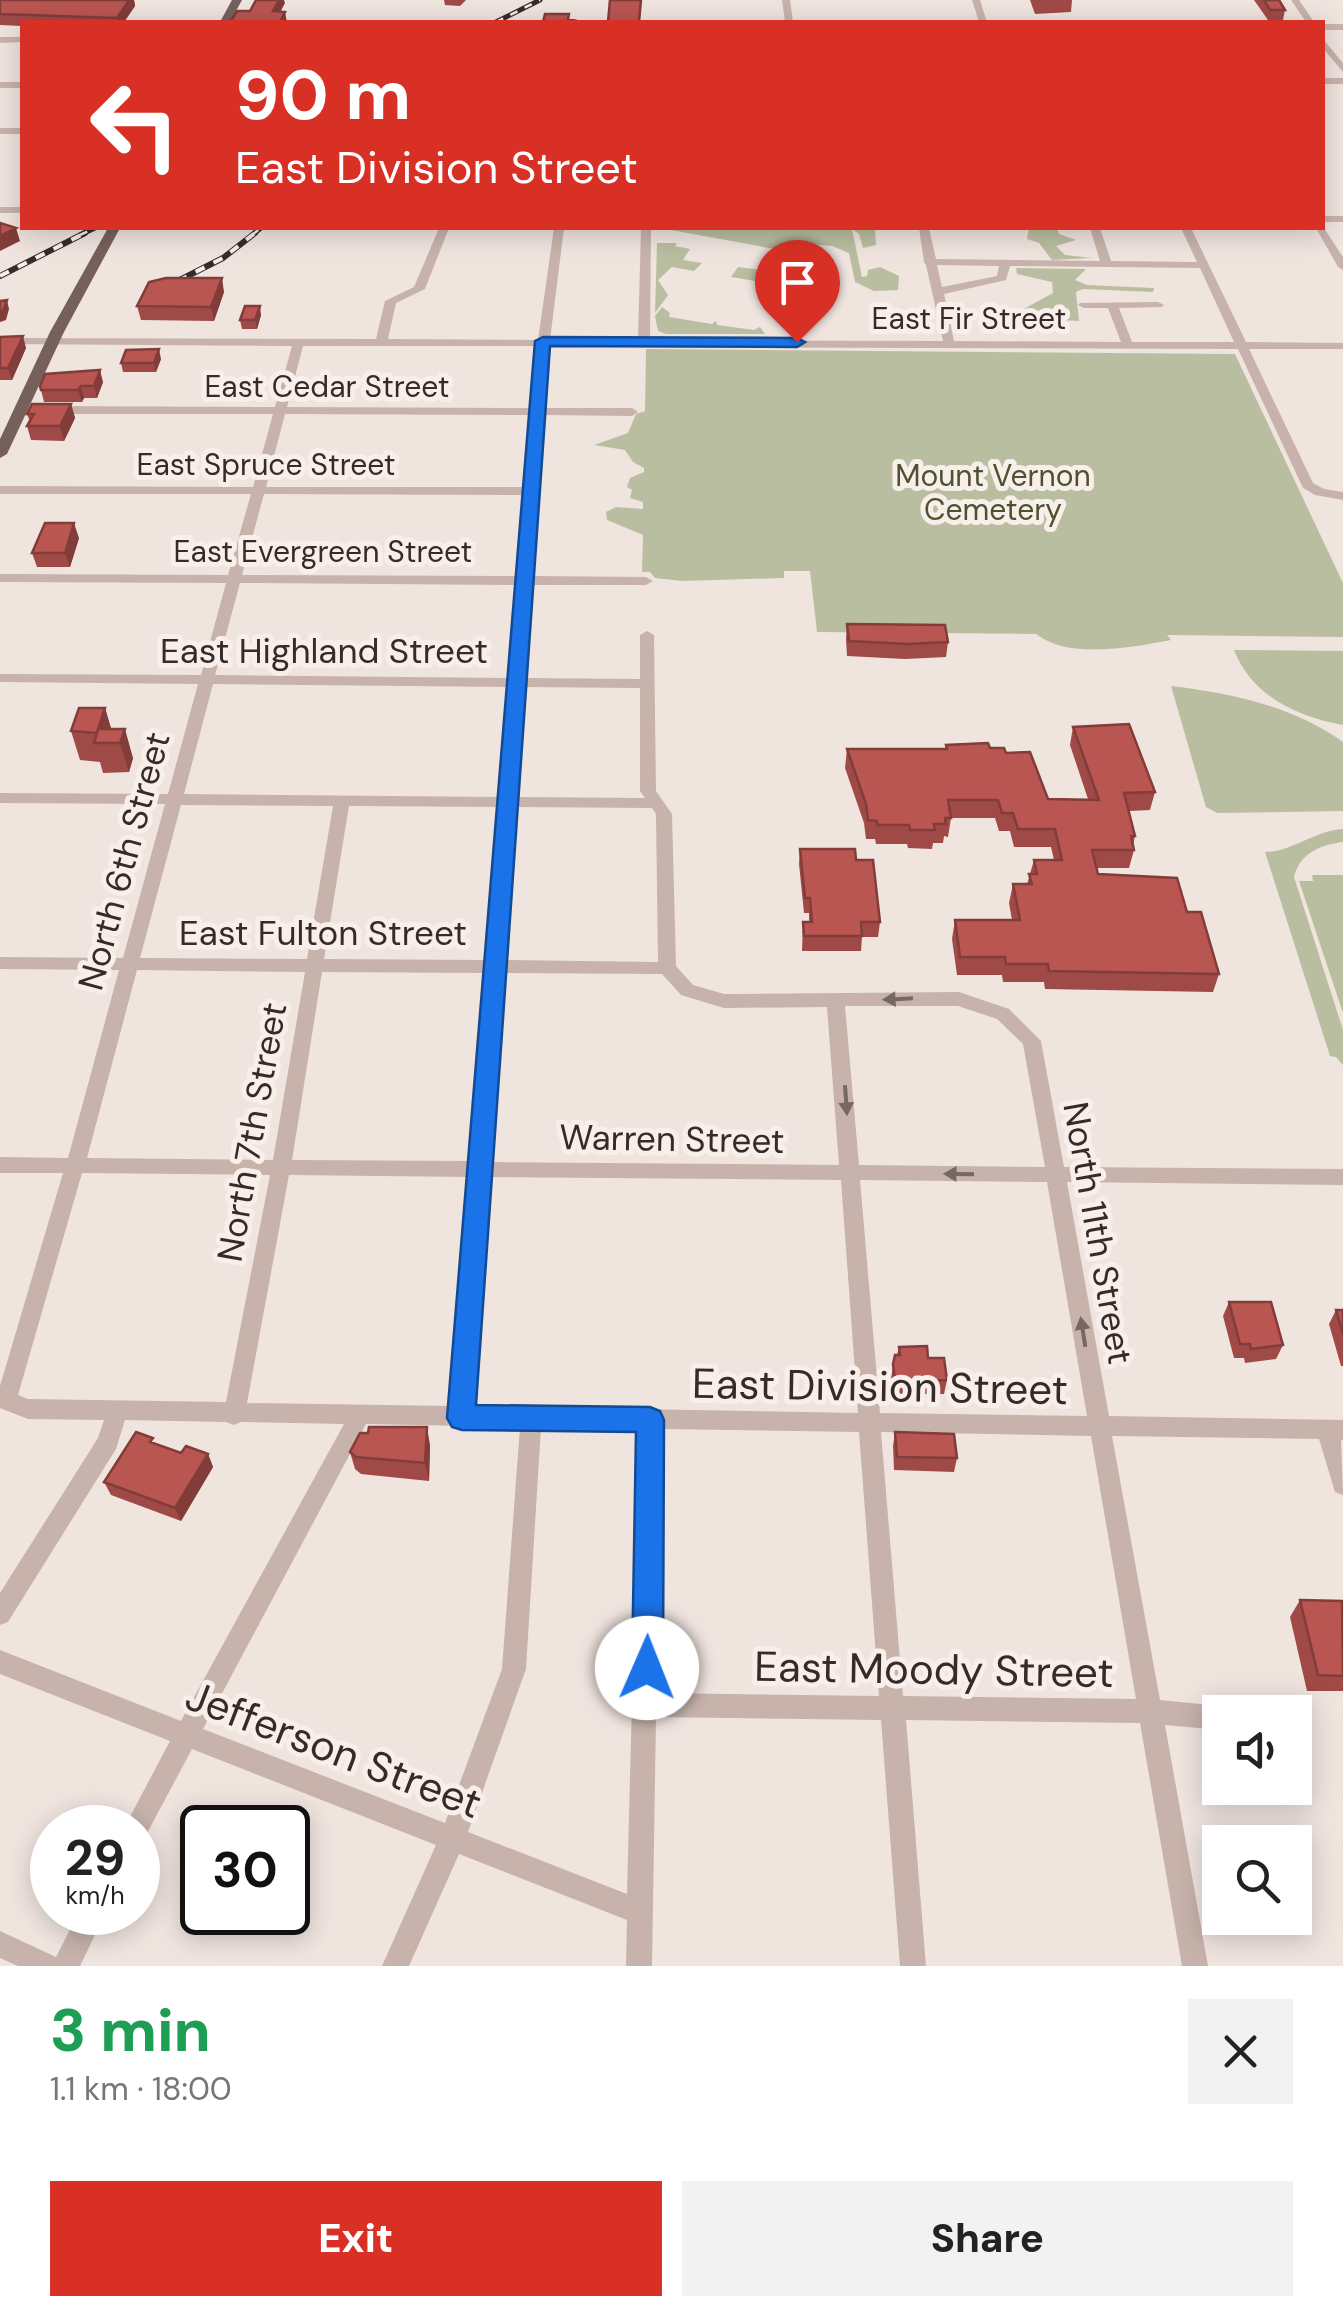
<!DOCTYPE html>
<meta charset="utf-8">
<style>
body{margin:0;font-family:"DM Sans",sans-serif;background:#f2f2f2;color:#222;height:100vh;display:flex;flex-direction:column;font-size:38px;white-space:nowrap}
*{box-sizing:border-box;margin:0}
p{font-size:32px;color:#767676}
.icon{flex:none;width:55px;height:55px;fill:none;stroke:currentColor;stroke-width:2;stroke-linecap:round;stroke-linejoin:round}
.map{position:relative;height:1966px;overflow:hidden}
.panel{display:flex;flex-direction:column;background:#fff;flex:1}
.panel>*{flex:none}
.top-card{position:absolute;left:20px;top:20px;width:1305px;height:210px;border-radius:0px;box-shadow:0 5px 25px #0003;background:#d93025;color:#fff;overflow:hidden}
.controls{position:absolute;left:1202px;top:1695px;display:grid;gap:20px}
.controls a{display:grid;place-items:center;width:110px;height:110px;border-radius:0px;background:#fff;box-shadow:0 5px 25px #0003;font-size:50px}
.speed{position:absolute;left:30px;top:1805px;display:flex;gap:20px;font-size:50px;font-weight:700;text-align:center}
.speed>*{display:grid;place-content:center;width:130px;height:130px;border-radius:50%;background:#fff;box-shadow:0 5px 25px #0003;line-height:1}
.speed small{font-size:25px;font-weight:400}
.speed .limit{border:5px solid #111;border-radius:15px;background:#fff;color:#111}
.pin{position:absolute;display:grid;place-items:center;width:85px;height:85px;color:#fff;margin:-102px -42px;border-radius:50% 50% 50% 0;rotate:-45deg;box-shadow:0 0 10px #0007}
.pin .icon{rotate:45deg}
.me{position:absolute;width:110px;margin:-55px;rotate:1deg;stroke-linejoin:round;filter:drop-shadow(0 0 8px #0008)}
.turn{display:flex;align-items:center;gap:35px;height:210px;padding:0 50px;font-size:45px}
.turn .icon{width:130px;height:130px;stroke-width:2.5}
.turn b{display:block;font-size:70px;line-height:85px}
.round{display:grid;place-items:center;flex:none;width:105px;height:105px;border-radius:0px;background:#f2f2f2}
.summary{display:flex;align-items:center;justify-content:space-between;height:170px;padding:0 50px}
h1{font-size:60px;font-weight:800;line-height:75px;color:#1e9e55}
.button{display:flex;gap:20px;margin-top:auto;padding:20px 50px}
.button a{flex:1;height:115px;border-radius:0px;background:#d93025;color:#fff;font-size:40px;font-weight:800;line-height:115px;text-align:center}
.button a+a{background:#f2f2f2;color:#222}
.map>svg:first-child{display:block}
.green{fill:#babea0}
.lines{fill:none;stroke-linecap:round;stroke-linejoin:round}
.minor{fill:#c7b3ab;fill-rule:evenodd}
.major{fill:#76605c;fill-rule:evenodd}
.rail-far1-casing{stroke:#362b2a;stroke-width:5}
.rail-casing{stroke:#362b2a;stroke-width:6}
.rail-far1{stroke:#f8efeb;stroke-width:2.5;stroke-dasharray:8;stroke-linecap:butt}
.rail{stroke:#f8efeb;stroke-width:4;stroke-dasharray:10;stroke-linecap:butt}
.wall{fill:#a04a47}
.shaded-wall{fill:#823c39}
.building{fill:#ba5652;stroke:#823c39;stroke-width:2.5}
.oneway{fill:#776864}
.route{fill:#1a73e8;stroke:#114b97;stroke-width:2.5}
.labels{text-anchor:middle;stroke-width:10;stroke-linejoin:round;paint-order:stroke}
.far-street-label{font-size:30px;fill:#362b2a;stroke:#f8efeb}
.far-park-label{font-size:30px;fill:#4c5230;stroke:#f8efeb}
.street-label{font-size:35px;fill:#362b2a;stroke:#f8efeb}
.near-street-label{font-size:42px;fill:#362b2a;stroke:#f8efeb}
</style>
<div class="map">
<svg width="1343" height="1966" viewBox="0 0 1343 1966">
<rect width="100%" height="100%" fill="#f0e4df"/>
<path class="green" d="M660 228H875L876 245 863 248 859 234 852 229 862 277 867 276 868 270 880 267 899 276 898 290 874 291 855 282 849 253 832 246 799 243 803 251 814 249 804 253 802 261 820 295 797 293 798 288 731 277 738 267 770 271 767 262 775 249Z
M1029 228H1057L1059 234 1076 240 1056 246 1065 255 1092 258 1052 260 1039 243 1027 239Z
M657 243H677L675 246 690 249 683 260 702 263 694 271 672 267 658 280 668 295 655 313Z
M1016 268 1086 269 1075 280 1087 285 1154 288 1153 292 1083 289 1076 292 1079 321 1017 318 1013 315 1053 293 1052 282 1017 274Z
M662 307 670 313 669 317 712 324 716 321 717 325 754 330 760 327 765 334H666L658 331 655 316Z
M646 349 1235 354 1343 583V637L1167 635 1171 640C1133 647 1069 660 1036 634L817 632 810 571H784V578L682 581 655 578 650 572H642L643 535 607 520 606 512 616 507 643 509V502L630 498 632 490 627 487 630 478 644 472V468L633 462 625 450 594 445 628 433 636 414 645 411Z
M1234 650 1343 651V725C1297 717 1252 696 1234 650Z
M1171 686C1231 693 1292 706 1343 742V811L1217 813 1206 807Z
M1343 829V842C1320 845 1300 853 1294 877L1343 1030V1065L1336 1057 1330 1056 1265 852C1292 852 1313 831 1343 829Z
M1312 875H1343V1013L1299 881H1313Z"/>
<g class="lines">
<path class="minor" d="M782 0H790L793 22H785Z
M972 0H980L987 22H979Z
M1291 0H1299L1314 22H1306Z
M1322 24H1343V30H1322Z
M0 37H22V42L0 43Z
M1322 38 1343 63V72L1322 47Z
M1322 78H1343V84H1322Z
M0 82H22V88H0Z
M0 128H22V134H0Z
M0 207H22V213H0Z
M1322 216H1343V222H1322Z
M1322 225 1343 257V270L1338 267 1316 228Z
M439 228H449L425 289 396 303 388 339 538 340 554 228H564L550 340H638L641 228H651L650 340 943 341 926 265 924 262 919 228H929L936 259 1100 261 1090 228H1100L1111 261 1197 262 1181 228H1191L1246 342 1343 343V349H1249L1313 483 1324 489 1343 492V500L1315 495 1303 488 1238 349 549 347 544 408H632L638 412 632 416 543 415 532 576 646 577 653 581 646 585H531L524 678 640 679V635L647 631 654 635 656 791 672 814 676 966 693 985 724 994 959 992 1009 1009 1041 1041 1064 1167 1343 1169V1185L1067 1182 1109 1416 1343 1420V1440H1341L1343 1495 1335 1492 1319 1439 1112 1436 1160 1700 1220 1706 1230 1712H1220V1730L1165 1725 1208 1966H1182L1140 1723 906 1720 926 1966H900L881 1720 656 1717 652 1966H626L627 1920 459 1854 409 1966H382L436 1845 192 1749 145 1837 138 1840V1828H124L170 1741 0 1674V1650L181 1721 344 1424 241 1422 234 1425 226 1422 125 1420 116 1449 8 1622 0 1625V1593L98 1438 104 1420 28 1419 0 1408V1386L63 1173H0V1157L68 1158 119 970 0 969V957L123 958 165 804 0 803V793L168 794 198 684 0 682V674L201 675 226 583 0 582V574L228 575 251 494H0V486L253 487 273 414H51L45 410 51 406 275 407 292 346 0 344V338L376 339 385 301 414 287ZM937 265 999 266 997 276 942 287ZM1010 266 1200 268 1234 342H1132L1119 308 1162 307 1164 305 1158 302 1080 303 1078 305 1084 308H1108L1121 342 954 341 944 294 1006 280ZM303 346H537L531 408 287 407ZM285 414 531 415 525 487H266ZM264 494 524 495 518 576 242 575ZM240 583 517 585 510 678 215 675ZM213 684 509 687 500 797 184 794ZM524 687 640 688V791L645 798 516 797ZM181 805 333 806 307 959 140 958ZM349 806 499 807 487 960 324 959ZM515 807 652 808 656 814 658 962 504 960ZM137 970 305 972 273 1160 87 1158ZM322 972 486 973 471 1161 292 1160ZM503 973 662 974 681 995 724 1008 827 1007 839 1165 490 1162ZM845 1006H958L997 1019 1023 1044 1045 1167 859 1165ZM82 1173 270 1175 226 1402 28 1399 18 1395ZM289 1175 470 1177 451 1406 247 1403ZM489 1177 841 1180 858 1413 473 1406ZM860 1180 1047 1182 1087 1416 880 1413ZM366 1424 520 1427 502 1669 445 1823 203 1729ZM541 1427 639 1428 627 1894 468 1832 526 1669ZM661 1429 859 1432 879 1696 657 1693ZM881 1432 1091 1436 1136 1699 903 1696Z
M79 1912H106L80 1966H18L0 1958V1931L56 1957Z"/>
<path class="major" d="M232 0H242L230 22H220Z
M108 228H120L64 332 7 454 0 458V439L50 332Z"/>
<g class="rail-far1-casing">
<path id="rail-far1" d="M496 22 540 0
M80 235 95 228
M252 235 261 228"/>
</g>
<g class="rail-casing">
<path id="rail" d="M0 276 85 233
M160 290 223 258 255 233"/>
</g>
<use href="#rail-far1" class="rail-far1"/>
<use href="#rail" class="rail"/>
</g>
<path class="wall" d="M0 0H134L135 6 124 22H22V26L0 25Z
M444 0H466L460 6 445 5Z
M1030 0H1072L1071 12 1035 14Z
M1254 0H1279L1285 10 1283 20H1268Z
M224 292 214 321 141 320 137 306Z
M261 315 257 329H242L240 320Z
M0 337 26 348 12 380H0Z
M161 359 156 372H123L121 363Z
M103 382 97 398H84L82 402H44L40 386Z
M71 404 75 418 64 441 31 440 27 426 30 422 27 414Z
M79 538 70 567H37L32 553Z
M847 624 948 642 946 657 905 659 847 656 846 639Z
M105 708 111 729 133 758 129 772 103 773 100 762 80 760 71 731Z
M1073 727 1155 792 1150 810 1129 811 1135 836 1133 845 1134 850 1129 868H1097L1098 874 1187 912 1219 974 1213 992 1045 989 1044 982H1003L1002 975H957L952 939 955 920H1012L1009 903 1013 884H1027L1034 860H1054L1051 847H1014L1010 831H999L995 818H951L948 837 944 836 943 843H933L932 849 908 848 907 844H876L875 839H866L864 823 845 768 847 749H945L946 745 990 748 1006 753 1048 799H1088L1070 745Z
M800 849 856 860 880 922 878 937H862L861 951H802L803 922H809V913H804L799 864Z
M1229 1302 1283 1345 1276 1359 1245 1363 1244 1358H1234L1223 1316Z
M1336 1310H1343V1366H1341L1329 1324Z
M899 1347 928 1358 947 1380 944 1394H892L891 1378 895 1355H897Z
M895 1432 957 1458 954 1472 894 1470 893 1446Z
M156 1444 181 1453 208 1454 213 1467 181 1521 111 1495 104 1482Z
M430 1445 429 1481 361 1474 355 1469 350 1452Z
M1300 1600 1343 1603V1691H1307L1290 1617Z"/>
<path class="shaded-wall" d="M129 0H134L135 6 124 22H118L117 18Z
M279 0H284L285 3 275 22 273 11Z
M285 12 287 22H280Z
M16 228 20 241 0 251V236Z
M222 278 224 292 214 321 211 307Z
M7 300 9 309 6 320 0 322V312Z
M260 306 261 315 257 329 255 320Z
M23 336 26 348 12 380 8 368Z
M159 349 161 359 156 372 154 363Z
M100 370 103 382 97 398 94 386Z
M81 386 84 398 82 402 78 390Z
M71 404 75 418 64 441 60 426Z
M74 523 79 538 70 567 65 553Z
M105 708 114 738 97 733Z
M125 729 133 758 129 772 120 743Z
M427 1427 430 1445 429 1481 425 1463Z
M208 1454 213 1467 181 1521 175 1508Z"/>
<path class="building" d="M0 0H129L117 18 0 14Z
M256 0H279L273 11 285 12 280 22H230L237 11H250Z
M610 0H641L639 22H608Z
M1264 0H1279L1285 10H1270Z
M545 14H569L568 19 577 21 605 22H543Z
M0 223 16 228 0 236Z
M166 278H222L211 307 137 306 149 282Z
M7 300 3 311 0 312V301Z
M245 306H260L255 320H240Z
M23 336 8 368H0V337Z
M159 349 154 363H121L126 350Z
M100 370 94 386H81L78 390H41L40 386 45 374Z
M32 404H71L60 426H27L34 414H27Z
M45 523H74L65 553H32Z
M847 624 945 625 948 642 907 644 849 641Z
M79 708H105L97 733 71 731Z
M1129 724 1155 792 1124 793 1135 836H1131L1134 850H1092L1098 874 1177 878 1187 912H1201L1219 974 1049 971 1048 964H1006L1005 957H960L955 920H1020L1013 884H1032L1029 874H1037L1034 860H1062L1055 829H1018L1013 813H1002L998 800H948L951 818H945L946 824H934L935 830H910L909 825H878L877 821 868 820 866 804 847 749H947L946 745 988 743 990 748H1004L1006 753 1030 752 1048 799 1099 800 1073 727Z
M98 729H125L120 743H94Z
M800 849H855L856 860H873L880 922H861L862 936H804L803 922H812L810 898H805Z
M1229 1302H1271L1283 1345 1251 1349 1250 1344H1240Z
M1336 1310H1343V1334Z
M927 1346 928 1358H944L947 1380 895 1381 893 1364 895 1355H900L899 1347Z
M369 1427H427L425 1463 356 1457 350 1452 360 1433H368Z
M136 1432 153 1438 150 1442 181 1453 186 1446 208 1454 175 1508 104 1482Z
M895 1432 954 1434 957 1458 897 1457Z
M1300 1600 1342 1601 1343 1676 1318 1675Z"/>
<defs><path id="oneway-solid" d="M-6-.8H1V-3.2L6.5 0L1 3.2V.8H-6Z" transform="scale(2.5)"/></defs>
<g class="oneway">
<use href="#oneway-solid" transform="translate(898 999) rotate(177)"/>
<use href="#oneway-solid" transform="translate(846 1100) rotate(86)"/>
<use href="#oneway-solid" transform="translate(959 1174) rotate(-179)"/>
<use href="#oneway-solid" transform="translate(1083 1332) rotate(-99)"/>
</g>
<path class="route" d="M543 337 797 338 805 342 797 347 550 346 476 1405 650 1407 660 1411 664 1420 663 1668 658 1679 647 1683 636 1679 632 1668 636 1432 462 1430 452 1427 447 1418 535 341Z"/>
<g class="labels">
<g class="far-street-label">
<text x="969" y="329">East Fir Street</text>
<text x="327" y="397">East Cedar Street</text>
<text x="266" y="475">East Spruce Street</text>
<text x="323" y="562">East Evergreen Street</text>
</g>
<g class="far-park-label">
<text x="993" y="486">Mount Vernon<tspan x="993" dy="34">Cemetery</tspan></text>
</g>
<g class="street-label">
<text x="324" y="663">East Highland Street</text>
<text transform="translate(124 861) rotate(-75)" y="12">North 6th Street</text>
<text x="323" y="945">East Fulton Street</text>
<text transform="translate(252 1132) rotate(-80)" y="12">North 7th Street</text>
<text transform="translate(672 1139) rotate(1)" y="12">Warren Street</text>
<text transform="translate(1098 1233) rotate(80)" y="12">North 11th Street</text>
</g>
<g class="near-street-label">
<text transform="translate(880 1386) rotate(1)" y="15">East Division Street</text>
<text transform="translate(934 1669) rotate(1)" y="15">East Moody Street</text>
<text transform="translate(334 1749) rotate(21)" y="15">Jefferson Street</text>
</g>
</g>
</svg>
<div class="controls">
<a><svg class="icon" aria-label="sound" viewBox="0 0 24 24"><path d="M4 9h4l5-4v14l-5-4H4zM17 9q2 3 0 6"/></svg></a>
<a><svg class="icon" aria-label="search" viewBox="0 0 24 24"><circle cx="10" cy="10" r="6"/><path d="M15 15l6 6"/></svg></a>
</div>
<div class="speed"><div>29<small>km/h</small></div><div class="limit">30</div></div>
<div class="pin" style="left:797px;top:342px;background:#d93025"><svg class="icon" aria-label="arrive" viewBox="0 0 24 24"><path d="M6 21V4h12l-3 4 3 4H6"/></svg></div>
<svg class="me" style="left:647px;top:1668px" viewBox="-20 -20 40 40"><circle r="19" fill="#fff"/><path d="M0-13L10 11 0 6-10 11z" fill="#1a73e8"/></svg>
<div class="top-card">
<div class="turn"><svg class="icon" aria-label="left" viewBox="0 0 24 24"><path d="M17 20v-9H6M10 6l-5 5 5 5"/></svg><div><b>90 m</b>East Division Street</div></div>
</div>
</div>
<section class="panel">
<div class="summary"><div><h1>3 min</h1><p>1.1 km · 18:00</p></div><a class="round"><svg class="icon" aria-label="close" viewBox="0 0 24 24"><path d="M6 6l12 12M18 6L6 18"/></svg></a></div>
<div class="button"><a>Exit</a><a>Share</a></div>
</section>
